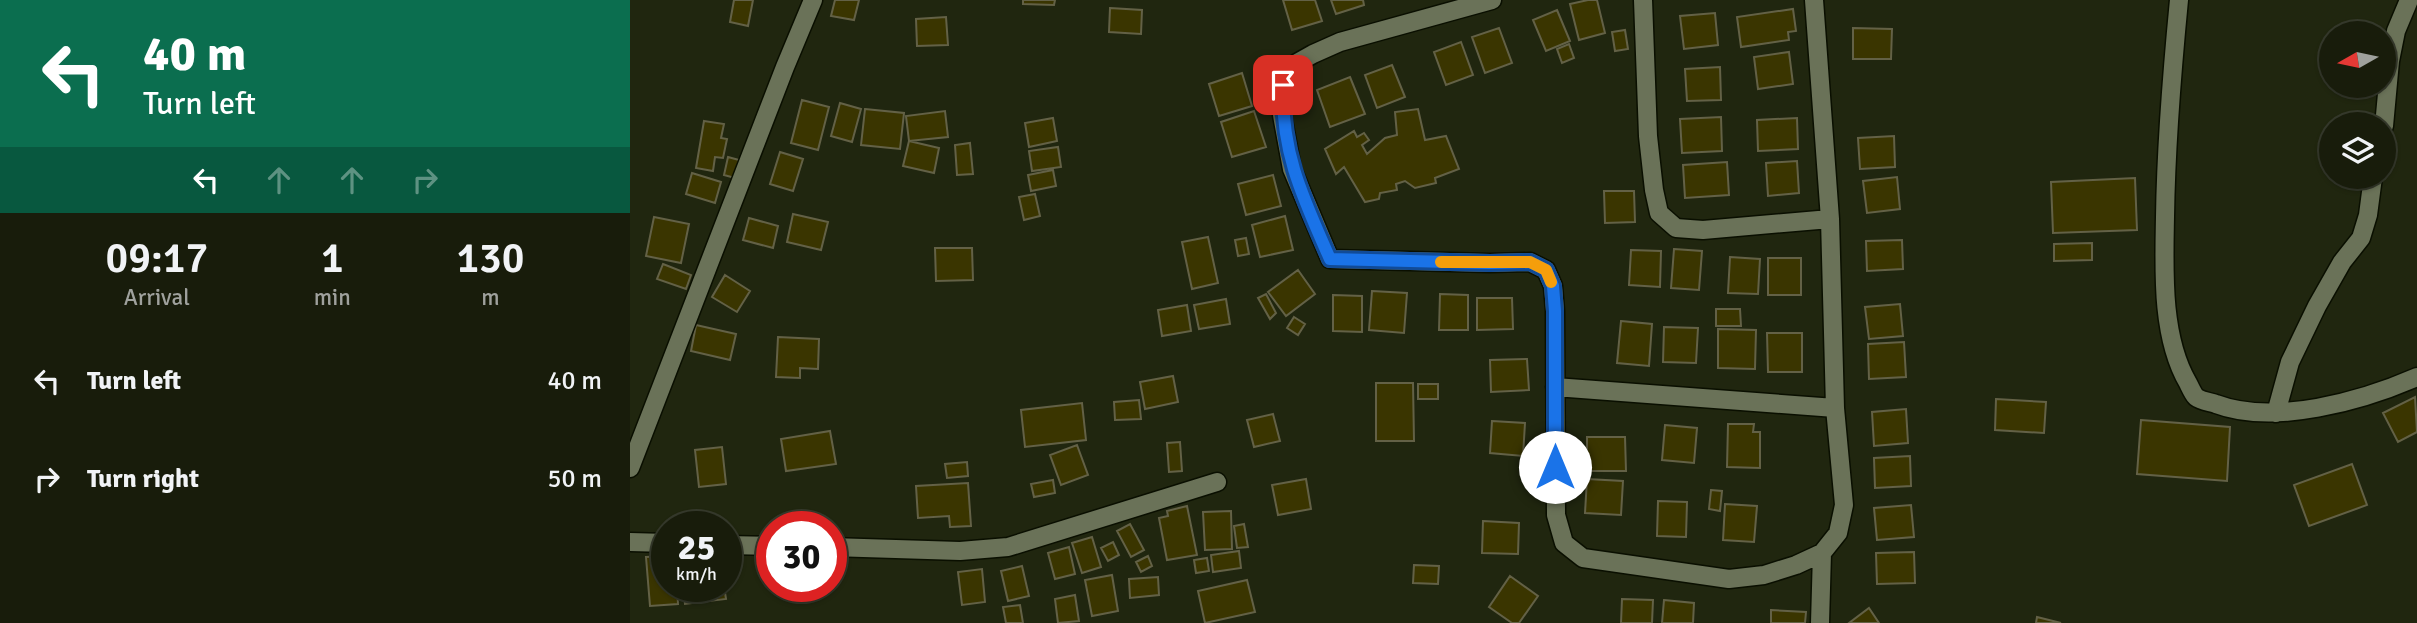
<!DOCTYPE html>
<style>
body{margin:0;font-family:Signika,sans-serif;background:#252919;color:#f1f3f6;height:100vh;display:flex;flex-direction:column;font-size:26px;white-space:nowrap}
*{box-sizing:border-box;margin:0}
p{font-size:23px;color:#9fa19d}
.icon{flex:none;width:38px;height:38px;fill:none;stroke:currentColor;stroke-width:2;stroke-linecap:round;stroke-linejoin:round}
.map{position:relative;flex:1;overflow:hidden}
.sheet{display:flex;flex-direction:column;background:#181c0b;width:630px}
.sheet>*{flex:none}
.hud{background:#0b6e4f;color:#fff;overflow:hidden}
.needle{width:46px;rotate:261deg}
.buttons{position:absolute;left:1689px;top:21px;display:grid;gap:14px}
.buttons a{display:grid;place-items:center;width:77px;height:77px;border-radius:50%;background:#181c0b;box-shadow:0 2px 5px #0004,0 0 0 2px #363a2c;font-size:35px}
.speed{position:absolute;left:21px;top:511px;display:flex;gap:14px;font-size:35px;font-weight:700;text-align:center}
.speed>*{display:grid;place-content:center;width:91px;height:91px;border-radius:50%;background:#181c0b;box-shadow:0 2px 5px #0004,0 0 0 2px #363a2c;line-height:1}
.speed small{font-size:18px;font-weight:400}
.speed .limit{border:10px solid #d22;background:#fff;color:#111}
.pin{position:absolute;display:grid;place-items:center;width:60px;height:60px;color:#fff;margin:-30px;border-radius:14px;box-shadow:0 4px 10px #0006}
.me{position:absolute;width:77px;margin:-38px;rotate:0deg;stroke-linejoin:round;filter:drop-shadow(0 0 5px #0008)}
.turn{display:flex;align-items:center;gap:24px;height:147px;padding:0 28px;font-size:32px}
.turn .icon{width:91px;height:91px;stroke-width:2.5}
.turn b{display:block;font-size:49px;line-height:60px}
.lanes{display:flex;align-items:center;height:66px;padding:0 28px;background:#0003;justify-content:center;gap:35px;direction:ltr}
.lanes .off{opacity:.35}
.eta{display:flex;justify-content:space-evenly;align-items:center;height:119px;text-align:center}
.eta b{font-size:42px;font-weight:600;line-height:49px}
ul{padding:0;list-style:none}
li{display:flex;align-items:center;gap:21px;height:98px;padding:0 28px}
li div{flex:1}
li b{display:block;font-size:26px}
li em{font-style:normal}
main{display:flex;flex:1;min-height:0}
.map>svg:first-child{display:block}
.building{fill:#3a3500;stroke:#636146;stroke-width:2}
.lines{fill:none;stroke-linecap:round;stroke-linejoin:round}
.street-casing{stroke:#0a0f00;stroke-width:21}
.street{stroke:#6a7258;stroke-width:18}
.route-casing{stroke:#114b97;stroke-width:18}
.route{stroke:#1a73e8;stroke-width:12}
.slow{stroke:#f59e0b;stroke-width:12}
</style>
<main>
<section class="sheet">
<div class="hud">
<div class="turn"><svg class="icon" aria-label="left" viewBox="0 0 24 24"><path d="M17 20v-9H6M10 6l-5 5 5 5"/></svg><div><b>40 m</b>Turn left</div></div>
<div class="lanes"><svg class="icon" aria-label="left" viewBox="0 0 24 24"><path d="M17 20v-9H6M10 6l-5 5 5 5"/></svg><svg class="icon off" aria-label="ahead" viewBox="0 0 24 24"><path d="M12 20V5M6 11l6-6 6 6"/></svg><svg class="icon off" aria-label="ahead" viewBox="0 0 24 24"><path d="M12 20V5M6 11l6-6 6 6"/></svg><svg class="icon off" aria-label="right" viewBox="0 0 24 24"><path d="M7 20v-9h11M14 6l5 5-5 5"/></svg></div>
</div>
<div class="eta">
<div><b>09:17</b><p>Arrival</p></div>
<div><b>1</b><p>min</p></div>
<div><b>130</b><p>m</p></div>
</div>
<ul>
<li><svg class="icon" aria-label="left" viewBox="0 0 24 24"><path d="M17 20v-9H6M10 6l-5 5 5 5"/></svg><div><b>Turn left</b></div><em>40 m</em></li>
<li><svg class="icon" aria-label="right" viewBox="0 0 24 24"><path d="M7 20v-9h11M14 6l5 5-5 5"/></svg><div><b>Turn right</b></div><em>50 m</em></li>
</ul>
</section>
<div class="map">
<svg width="1787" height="623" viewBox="0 0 1787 623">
<rect width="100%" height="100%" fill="#20260f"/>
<path class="building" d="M104 0H123L118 26 100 22Z
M205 0H229L224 20 201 16Z
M393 0H425L424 5 393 4Z
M653 0H685L692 21 662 30Z
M701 0H733L734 5 706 14Z
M958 0H967L975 33 949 40 940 4Z
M480 8 512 10 511 34 479 32Z
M1163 9 1166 31 1158 32 1159 40 1111 47 1107 17Z
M927 10 940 41 916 51 903 20Z
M1085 13 1088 45 1054 49 1050 16Z
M316 17 318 45 287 46 286 19Z
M869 28 882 63 855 73 842 37Z
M1223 28 1262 29 1261 59H1223Z
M995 30 998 49 985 51 982 32Z
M831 42 843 75 816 85 804 52Z
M939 44 944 58 932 63 927 49Z
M1159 52 1163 84 1128 89 1124 57Z
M762 65 775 97 747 108 735 75Z
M1090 67 1091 100 1057 101 1055 69Z
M612 73 622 106 589 116 579 84Z
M720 77 735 114 700 127 687 90Z
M172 100 199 107 188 150 161 143Z
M210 103 231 109 222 142 201 136Z
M235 109 274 113 270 149 231 145Z
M788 109 795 140 816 136 829 169 805 178 806 183 785 188 775 181 766 184 767 190 750 193 749 199 735 202 714 167 706 174 695 149 724 131 727 137 734 133 739 140 732 145 737 154 755 138 767 135 765 112Z
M315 111 318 137 279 141 276 116Z
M624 111 636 147 602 157 591 122Z
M1091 117 1092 151 1052 153 1050 119Z
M423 118 427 141 399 147 395 123Z
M1167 118 1168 149 1128 151 1127 120Z
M74 121 94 124 91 138 97 139 93 158 85 157 83 171 66 168Z
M1264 136 1265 167 1230 169 1228 138Z
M279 141 309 148 304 173 273 166Z
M340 143 343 174 327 175 325 145Z
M428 147 431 167 402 171 399 151Z
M150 152 173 159 163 191 140 184Z
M98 157 109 160 105 178 94 175Z
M1167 161 1169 193 1138 196 1136 163Z
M1097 162 1099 195 1055 198 1053 165Z
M423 170 426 186 401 191 398 175Z
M62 173 91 182 85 203 56 194Z
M643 175 651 206 616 215 608 184Z
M1267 177 1270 209 1237 213 1233 181Z
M1505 178 1507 230 1423 233 1421 182Z
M974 191H1004L1005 222 975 223Z
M405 194 410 216 394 220 389 197Z
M163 214 198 222 191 250 157 242Z
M655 216 663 250 630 257 622 225Z
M24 217 59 224 51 263 16 256Z
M119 218 148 226 143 248 113 240Z
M578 237 588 283 562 289 552 242Z
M616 238 619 254 608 256 605 240Z
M1272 240 1273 269 1237 271 1236 241Z
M1462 243V260L1424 261V244Z
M305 248H342L343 280 306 281Z
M1044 249 1072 251 1069 290 1041 288Z
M1001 250 1031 251 1030 287 999 285Z
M1100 257 1130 259 1128 294 1098 293Z
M1138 258H1171V295H1138Z
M33 264 61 275 56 289 27 279Z
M668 270 685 294 656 316 638 292Z
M95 275 120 291 107 312 82 297Z
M742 291 777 293 774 333 739 330Z
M636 294 646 313 640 319 628 298Z
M810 294 838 295V330H809Z
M703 295 732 296V332L703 331Z
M847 298H882L883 329 847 330Z
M596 299 600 324 569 329 564 305Z
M1270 304 1273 336 1239 339 1235 307Z
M557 305 561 331 532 336 528 310Z
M1086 309H1110L1111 326H1086Z
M664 317 675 324 668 335 657 328Z
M991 321 1022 324 1019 366 987 363Z
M66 325 106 334 100 360 61 351Z
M1034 327 1068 328 1066 363 1033 362Z
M1088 329 1126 330 1125 369 1088 368Z
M1137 333H1172V372H1138Z
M148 337 189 339 188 369 170 368V378L146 377Z
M1274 342 1276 377 1239 379 1238 344Z
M897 359 899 390 861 392 860 360Z
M543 376 548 402 515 409 510 382Z
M746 383H783L784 441H746Z
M788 384H808V399H788Z
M1785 397 1787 432 1768 442 1753 413Z
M1366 399 1416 402 1414 433 1365 430Z
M509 400 511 419 485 420 484 402Z
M452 403 456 440 395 447 391 410Z
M1276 409 1278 443 1244 446 1242 412Z
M643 414 650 441 624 447 617 420Z
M1511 420 1600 427 1597 481 1507 474Z
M862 421 895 423 893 456 860 453Z
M1098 424H1124L1123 432H1130V468L1097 467Z
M1035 425 1067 428 1064 463 1032 460Z
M200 431 206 464 156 471 151 439Z
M957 437H995L996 471H957Z
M550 442 552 471 539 472 537 443Z
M447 445 458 475 431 485 420 455Z
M92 447 96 484 69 487 65 450Z
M1280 456 1281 486 1245 488 1244 458Z
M337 462 338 476 317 478 315 464Z
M1722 464 1737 505 1679 526 1664 485Z
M676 479 681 509 648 515 642 485Z
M957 479 993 481 991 515 955 513Z
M423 480 425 493 404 497 401 484Z
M338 483 341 526 320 527 319 516 288 518 286 486Z
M1081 490 1092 491 1090 511 1079 509Z
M1028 501 1057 502 1056 537 1027 536Z
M1095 504 1127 506 1124 542 1093 540Z
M1281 505 1284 537 1247 540 1244 508Z
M557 506 567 555 537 560 529 518 538 516 537 511Z
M601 511 602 549 575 550 573 512Z
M853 521 889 523 888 554 852 553Z
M500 524 514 550 501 557 487 531Z
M614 524 618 547 607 548 604 526Z
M462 537 471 567 452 573 442 543Z
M483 542 489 555 478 561 471 548Z
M439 547 445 574 425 579 418 553Z
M609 551 611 568 583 572 581 555Z
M1284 552 1285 583 1247 584 1246 553Z
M37 556V586H47L48 604 20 606 16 557Z
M518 556 522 566 511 572 506 562Z
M577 558 579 571 566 573 564 560Z
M784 565 809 566 808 584 783 583Z
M392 566 399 596 378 601 371 571Z
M352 569 355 602 332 605 328 572Z
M482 575 488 611 462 616 455 580Z
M880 576 908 596 889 623H882L859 607Z
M528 577 529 595 500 598 499 579Z
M617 580 625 612 575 623 568 591Z
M53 586H94L96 599 55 604Z
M445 595 449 621 428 623 425 599Z
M992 599 1023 600 1022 623H991Z
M1034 600 1064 603 1063 623H1032Z
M390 605 393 623H376L373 607Z
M1239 608 1249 623H1219Z
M1141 610 1176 612 1175 623H1141Z
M1407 617 1431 623H1406Z"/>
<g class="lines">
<g class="street-casing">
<path id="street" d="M862 0 710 42 683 54 667 63 653 85 652 115 662 169 700 259 860 263 900 262 916 270 923 286 925 311 926 515 934 543 953 558 1099 579 1134 575 1166 565 1192 553 1208 533 1214 505 1205 408 1200 219 1184 0
M1013 0 1018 136 1024 190 1029 213 1046 228 1073 230 1200 219
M1549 0C1542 72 1536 144 1535 217 1534 270 1531 337 1558 383 1560 387 1563 394 1566 397 1571 401 1580 402 1586 404 1644 426 1732 401 1787 377
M1754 126 1760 61 1766 31 1779 0
M925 387 1205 408
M1646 413 1660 362 1687 306 1712 262 1731 238 1738 215 1743 177
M0 468 155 67 183 0
M0 542 37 543
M96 545 142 546
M201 547 330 551 378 547 587 482
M1190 623 1192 553"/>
</g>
<use href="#street" class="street"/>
</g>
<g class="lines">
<g class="route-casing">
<path id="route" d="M653 85C651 153 673 198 700 259L860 263 900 262 916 270 923 286 925 311V467"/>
</g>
<use href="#route" class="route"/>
<path class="slow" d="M811 262H900L916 270 921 282"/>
</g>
</svg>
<div class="buttons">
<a><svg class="needle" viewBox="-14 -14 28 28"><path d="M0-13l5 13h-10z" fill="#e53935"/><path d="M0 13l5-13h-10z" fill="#9fa19d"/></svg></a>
<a><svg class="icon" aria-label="layers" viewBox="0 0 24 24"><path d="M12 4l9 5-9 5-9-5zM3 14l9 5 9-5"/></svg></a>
</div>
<div class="speed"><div>25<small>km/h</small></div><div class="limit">30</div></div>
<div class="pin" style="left:653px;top:85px;background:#d93025"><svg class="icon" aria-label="arrive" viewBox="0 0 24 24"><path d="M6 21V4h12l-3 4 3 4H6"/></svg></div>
<svg class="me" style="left:925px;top:467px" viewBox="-20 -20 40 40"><circle r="19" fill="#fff"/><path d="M0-13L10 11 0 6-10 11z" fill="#1a73e8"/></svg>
</div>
</main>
